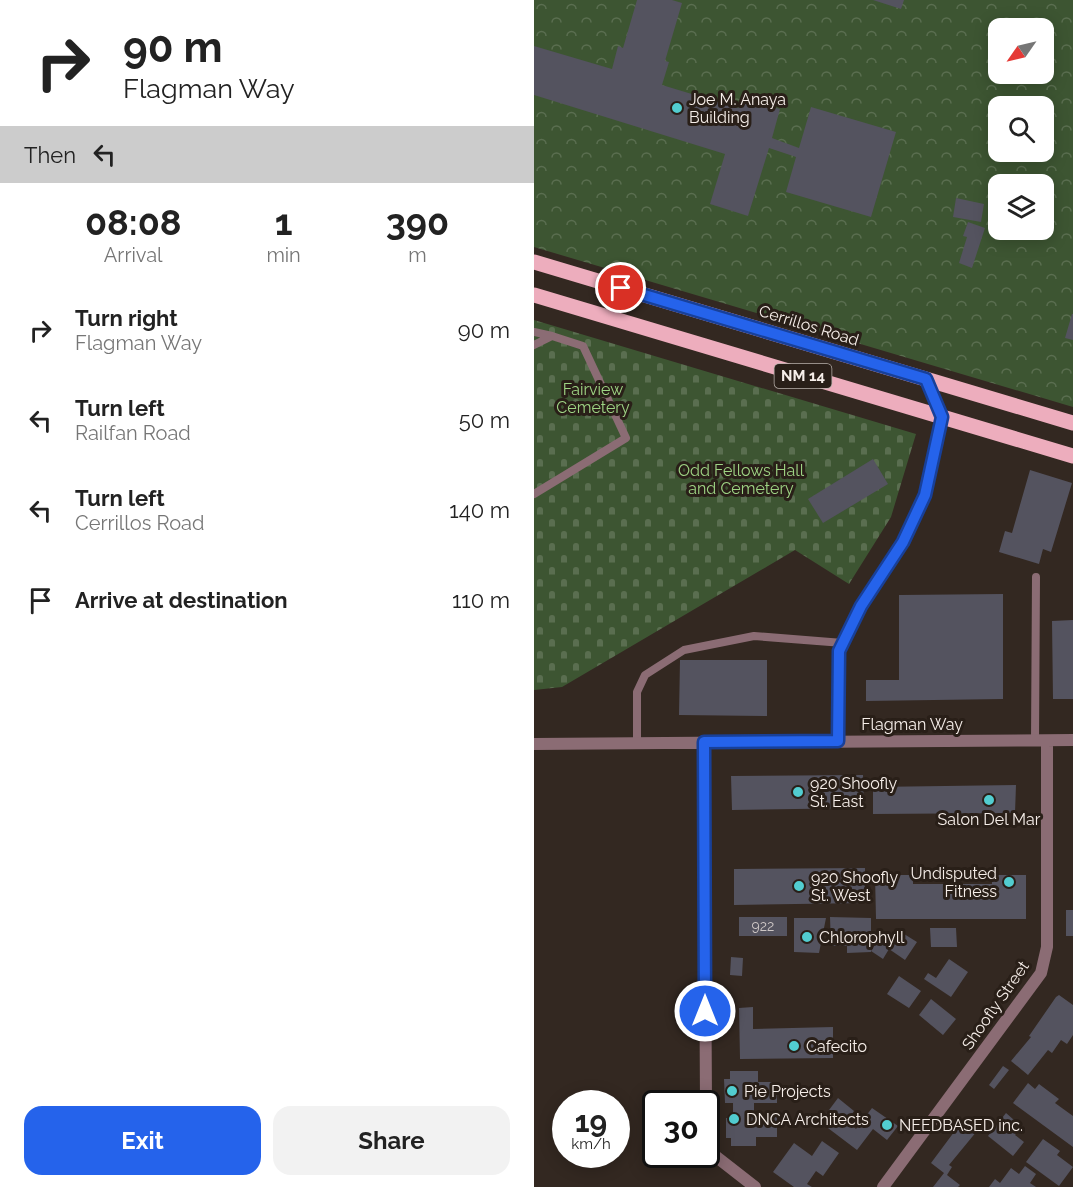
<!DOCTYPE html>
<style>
body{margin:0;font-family:Raleway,sans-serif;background:#f2f2f2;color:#222;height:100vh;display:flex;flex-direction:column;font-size:22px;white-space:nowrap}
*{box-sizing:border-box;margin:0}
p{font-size:20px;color:#767676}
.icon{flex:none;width:33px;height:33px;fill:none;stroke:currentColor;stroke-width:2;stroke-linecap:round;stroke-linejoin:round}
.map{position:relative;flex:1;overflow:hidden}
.sheet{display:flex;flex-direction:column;background:#fff;width:534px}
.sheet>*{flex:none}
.banner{background:#fff;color:#222;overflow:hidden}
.needle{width:39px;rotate:236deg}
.fabs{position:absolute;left:454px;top:18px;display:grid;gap:12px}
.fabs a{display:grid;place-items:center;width:66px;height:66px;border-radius:12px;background:#fff;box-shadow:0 3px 15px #0003;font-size:30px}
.speed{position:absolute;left:18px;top:1090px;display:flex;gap:12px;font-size:30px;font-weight:700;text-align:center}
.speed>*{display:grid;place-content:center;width:78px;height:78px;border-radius:50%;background:#fff;box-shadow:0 3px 15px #0003;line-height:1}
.speed small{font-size:15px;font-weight:400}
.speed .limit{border:3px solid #111;border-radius:9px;background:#fff;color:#111}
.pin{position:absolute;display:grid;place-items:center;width:51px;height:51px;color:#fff;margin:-26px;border:3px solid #fff;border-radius:50%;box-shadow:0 2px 6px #0007}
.me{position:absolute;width:66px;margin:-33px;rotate:0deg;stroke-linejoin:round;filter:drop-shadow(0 0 4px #0008)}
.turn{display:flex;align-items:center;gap:21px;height:126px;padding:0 24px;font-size:27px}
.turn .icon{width:78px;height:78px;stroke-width:2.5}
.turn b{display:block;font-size:42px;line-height:51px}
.then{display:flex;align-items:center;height:57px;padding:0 24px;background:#0003;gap:12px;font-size:22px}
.eta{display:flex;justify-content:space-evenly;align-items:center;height:102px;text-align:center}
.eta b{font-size:36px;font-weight:700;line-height:42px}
.button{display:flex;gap:12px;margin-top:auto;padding:12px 24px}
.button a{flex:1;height:69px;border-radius:18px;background:#2563eb;color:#fff;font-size:24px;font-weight:700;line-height:69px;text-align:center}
.button a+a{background:#f2f2f2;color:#222}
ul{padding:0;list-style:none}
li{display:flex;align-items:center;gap:18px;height:90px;padding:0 24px}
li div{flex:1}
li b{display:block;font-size:22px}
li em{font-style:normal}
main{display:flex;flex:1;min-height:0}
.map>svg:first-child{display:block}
.cemetery{fill:url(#cemetery-stones)}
.park{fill:url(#park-crowns);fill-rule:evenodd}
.building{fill:#54535f}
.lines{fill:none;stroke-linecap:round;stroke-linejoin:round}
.lane{stroke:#8b6c74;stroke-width:8}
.street{stroke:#8b6c74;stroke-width:12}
.primary{stroke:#edadbd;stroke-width:15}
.route-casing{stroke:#184099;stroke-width:15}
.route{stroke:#2563eb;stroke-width:10}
.poi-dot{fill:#52cdd0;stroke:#291f18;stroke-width:2}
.labels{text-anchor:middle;stroke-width:6;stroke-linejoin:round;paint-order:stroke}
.number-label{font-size:14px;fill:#cec7c6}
.shield{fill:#291f18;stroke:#b8b0aa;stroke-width:1.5}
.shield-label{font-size:15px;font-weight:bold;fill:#f6eee9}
.poi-label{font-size:16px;fill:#f6eee9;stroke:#291f18;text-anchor:start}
.street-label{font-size:16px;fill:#f6eee9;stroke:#291f18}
.park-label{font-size:16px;fill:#9ed484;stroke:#291f18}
</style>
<main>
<section class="sheet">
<div class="banner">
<div class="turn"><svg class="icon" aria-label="right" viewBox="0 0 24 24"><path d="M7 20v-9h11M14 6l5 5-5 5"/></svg><div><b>90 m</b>Flagman Way</div></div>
<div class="then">Then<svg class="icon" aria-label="left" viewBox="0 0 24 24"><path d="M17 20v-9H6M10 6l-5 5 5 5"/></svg></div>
</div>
<div class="eta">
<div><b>08:08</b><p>Arrival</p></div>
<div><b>1</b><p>min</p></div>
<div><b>390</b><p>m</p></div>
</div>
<ul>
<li><svg class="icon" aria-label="right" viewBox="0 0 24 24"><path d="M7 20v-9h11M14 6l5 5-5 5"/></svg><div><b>Turn right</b><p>Flagman Way</p></div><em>90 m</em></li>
<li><svg class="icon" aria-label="left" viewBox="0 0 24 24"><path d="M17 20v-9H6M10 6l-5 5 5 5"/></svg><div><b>Turn left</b><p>Railfan Road</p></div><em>50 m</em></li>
<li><svg class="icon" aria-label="left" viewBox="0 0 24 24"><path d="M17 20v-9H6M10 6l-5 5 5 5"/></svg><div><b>Turn left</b><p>Cerrillos Road</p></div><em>140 m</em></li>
<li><svg class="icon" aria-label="arrive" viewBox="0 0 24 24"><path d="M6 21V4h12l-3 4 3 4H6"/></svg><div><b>Arrive at destination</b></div><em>110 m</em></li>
</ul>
<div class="button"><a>Exit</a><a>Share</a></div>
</section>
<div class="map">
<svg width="539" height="1187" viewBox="0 0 539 1187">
<defs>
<pattern id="cemetery-stones" width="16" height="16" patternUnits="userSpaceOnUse" patternTransform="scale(1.5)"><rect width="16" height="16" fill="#3d5532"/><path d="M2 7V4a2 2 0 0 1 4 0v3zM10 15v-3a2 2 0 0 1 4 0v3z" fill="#5a6e50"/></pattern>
<pattern id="park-crowns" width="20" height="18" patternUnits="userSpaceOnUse" patternTransform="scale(1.5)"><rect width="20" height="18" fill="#3d5532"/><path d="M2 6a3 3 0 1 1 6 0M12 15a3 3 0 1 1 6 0" fill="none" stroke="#5a6e50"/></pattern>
</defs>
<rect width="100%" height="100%" fill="#332821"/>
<path class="cemetery" d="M0 320 382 434 357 517 315 584 261 550 28 687 0 690Z"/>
<path class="park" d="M0 0H539V407L0 247ZM465 28H510V74H465ZM465 106H510V152H465ZM465 184H510V230H465Z"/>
<path class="building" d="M103 0H138L148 3 131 61 135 62 128 85 204 108 208 97 246 109 238 138 265 148 277 107 362 132 337 217 252 192 262 157 235 148 214 216 176 204 191 154 0 95V46L78 69 84 46 89 48Z
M339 0H370L367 9Z
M422 198 450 204 447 222 419 217Z
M434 222 451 228 438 268 425 263 433 237 429 236Z
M538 314H539V340L531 338Z
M339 459 354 484 289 523 274 499Z
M496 470 538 483 517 552 509 549 505 564 465 552 471 531 478 533Z
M469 594V699L332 701V680H365V595Z
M539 620V699H519L518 621Z
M146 660H233V716L145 715Z
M329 775 330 808 198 810 197 776Z
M482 785 481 813 339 814V787Z
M331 868V903L200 905V869Z
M341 875H379V884H458V875H492V919H342Z
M532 910H539V936H532Z
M205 917H253V936H205Z
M296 917 337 918V952L313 953V946H297Z
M260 918H292L285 953 260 952Z
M396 928H422L423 947H397Z
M362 929 383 942 371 960 355 949 349 959 337 951 346 937 354 943Z
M197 957 209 958 208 976 196 975Z
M415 959 434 972 417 997 390 979 394 973 402 978Z
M365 976 387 991 375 1008 353 994Z
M525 995 539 1005V1035L533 1044 527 1040 518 1053 514 1050 494 1075 477 1061 497 1037 495 1036 522 997Z
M397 999 422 1019 409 1035 385 1015Z
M219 1007V1029L299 1027V1058L206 1059 205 1008Z
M469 1066 475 1070 460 1089 455 1085Z
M196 1071H224V1082H243V1103H220V1117H243V1137H222V1146H197V1138H192V1118H199V1103H191L190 1079H196Z
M494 1083 501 1089 505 1084 525 1099 521 1103 539 1116V1147L479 1103Z
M304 1098 320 1111 313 1121 322 1129 338 1108 364 1126 353 1140 339 1129 323 1150 286 1122Z
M472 1113 488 1127 481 1135 490 1142 479 1156 454 1136Z
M429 1120 443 1131 415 1165 418 1167 413 1175 426 1185 424 1187H399L410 1173 397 1163Z
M509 1139 526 1151 523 1155 539 1167 525 1186 492 1162Z
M288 1141 305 1153 289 1176 282 1171 273 1184 278 1187H260L239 1172 260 1143 278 1156Z
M491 1166 502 1174 496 1183 502 1187H455L461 1179 466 1183 477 1168 485 1174Z"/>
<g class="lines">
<path class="lane" d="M0 332 18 336
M0 345 18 336 49 346 92 438 0 494
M501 741 502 577
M103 743V692L111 675 150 650 220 636 309 643"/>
<path class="street" d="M304 741 305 651 327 606 369 542 391 495 408 417 392 379
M170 742 172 1104
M0 744 539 740
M172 1137 180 1155 221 1187
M349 1187 507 973 513 947V741"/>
<path class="primary" d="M0 262 539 423
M0 295 539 456"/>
</g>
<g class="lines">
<g class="route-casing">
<path id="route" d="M87 288 392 379 408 417 391 495 369 542 327 606 305 651 304 741 170 742 171 1011"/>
</g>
<use href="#route" class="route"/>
</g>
<g class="poi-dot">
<circle cx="143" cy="108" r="6"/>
<circle cx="264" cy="792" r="6"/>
<circle cx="455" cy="800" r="6"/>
<circle cx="475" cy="882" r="6"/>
<circle cx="265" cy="886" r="6"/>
<circle cx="273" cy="937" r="6"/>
<circle cx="260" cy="1046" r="6"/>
<circle cx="198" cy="1091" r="6"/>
<circle cx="200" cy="1119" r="6"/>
<circle cx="353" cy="1125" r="6"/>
</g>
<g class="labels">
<g class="number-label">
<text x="229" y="931">922</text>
</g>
<rect class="shield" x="240.5" y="364" width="57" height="24" rx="4.5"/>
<g class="shield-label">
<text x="269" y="381">NM 14</text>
</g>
<g class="poi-label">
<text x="155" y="105">Joe M. Anaya<tspan x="155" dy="18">Building</tspan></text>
<text x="276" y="789">920 Shoofly<tspan x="276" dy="18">St. East</tspan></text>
<text x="455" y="825" text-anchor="middle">Salon Del Mar</text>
<text x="463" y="879" text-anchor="end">Undisputed<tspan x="463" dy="18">Fitness</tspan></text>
<text x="277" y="883">920 Shoofly<tspan x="277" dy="18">St. West</tspan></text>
<text x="285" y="943">Chlorophyll</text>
<text x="272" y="1052">Cafecito</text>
<text x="210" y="1097">Pie Projects</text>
<text x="212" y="1125">DNCA Architects</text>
<text x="365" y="1131">NEEDBASED inc.</text>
</g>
<g class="street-label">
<text transform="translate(275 325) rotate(17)" y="6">Cerrillos Road</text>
<text x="378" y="730">Flagman Way</text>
<text transform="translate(461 1005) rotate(-55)" y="6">Shoofly Street</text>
</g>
<g class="park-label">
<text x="59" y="395">Fairview<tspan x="59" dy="18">Cemetery</tspan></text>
<text x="207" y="476">Odd Fellows Hall<tspan x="207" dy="18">and Cemetery</tspan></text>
</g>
</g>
</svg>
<div class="fabs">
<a><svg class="needle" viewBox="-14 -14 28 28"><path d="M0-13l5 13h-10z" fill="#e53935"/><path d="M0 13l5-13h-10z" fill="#767676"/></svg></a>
<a><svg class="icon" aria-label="search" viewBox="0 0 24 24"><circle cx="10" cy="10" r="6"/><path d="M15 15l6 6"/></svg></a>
<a><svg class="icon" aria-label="layers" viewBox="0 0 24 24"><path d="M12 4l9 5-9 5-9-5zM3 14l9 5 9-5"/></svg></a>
</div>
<div class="speed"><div>19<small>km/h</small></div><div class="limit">30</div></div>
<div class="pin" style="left:87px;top:288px;background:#d93025"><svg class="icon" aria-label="arrive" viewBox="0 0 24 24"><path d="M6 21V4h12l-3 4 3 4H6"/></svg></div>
<svg class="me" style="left:171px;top:1011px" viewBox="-20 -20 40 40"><circle r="17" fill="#2563eb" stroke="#fff" stroke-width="3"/><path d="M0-11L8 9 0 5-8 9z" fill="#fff"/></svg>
</div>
</main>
